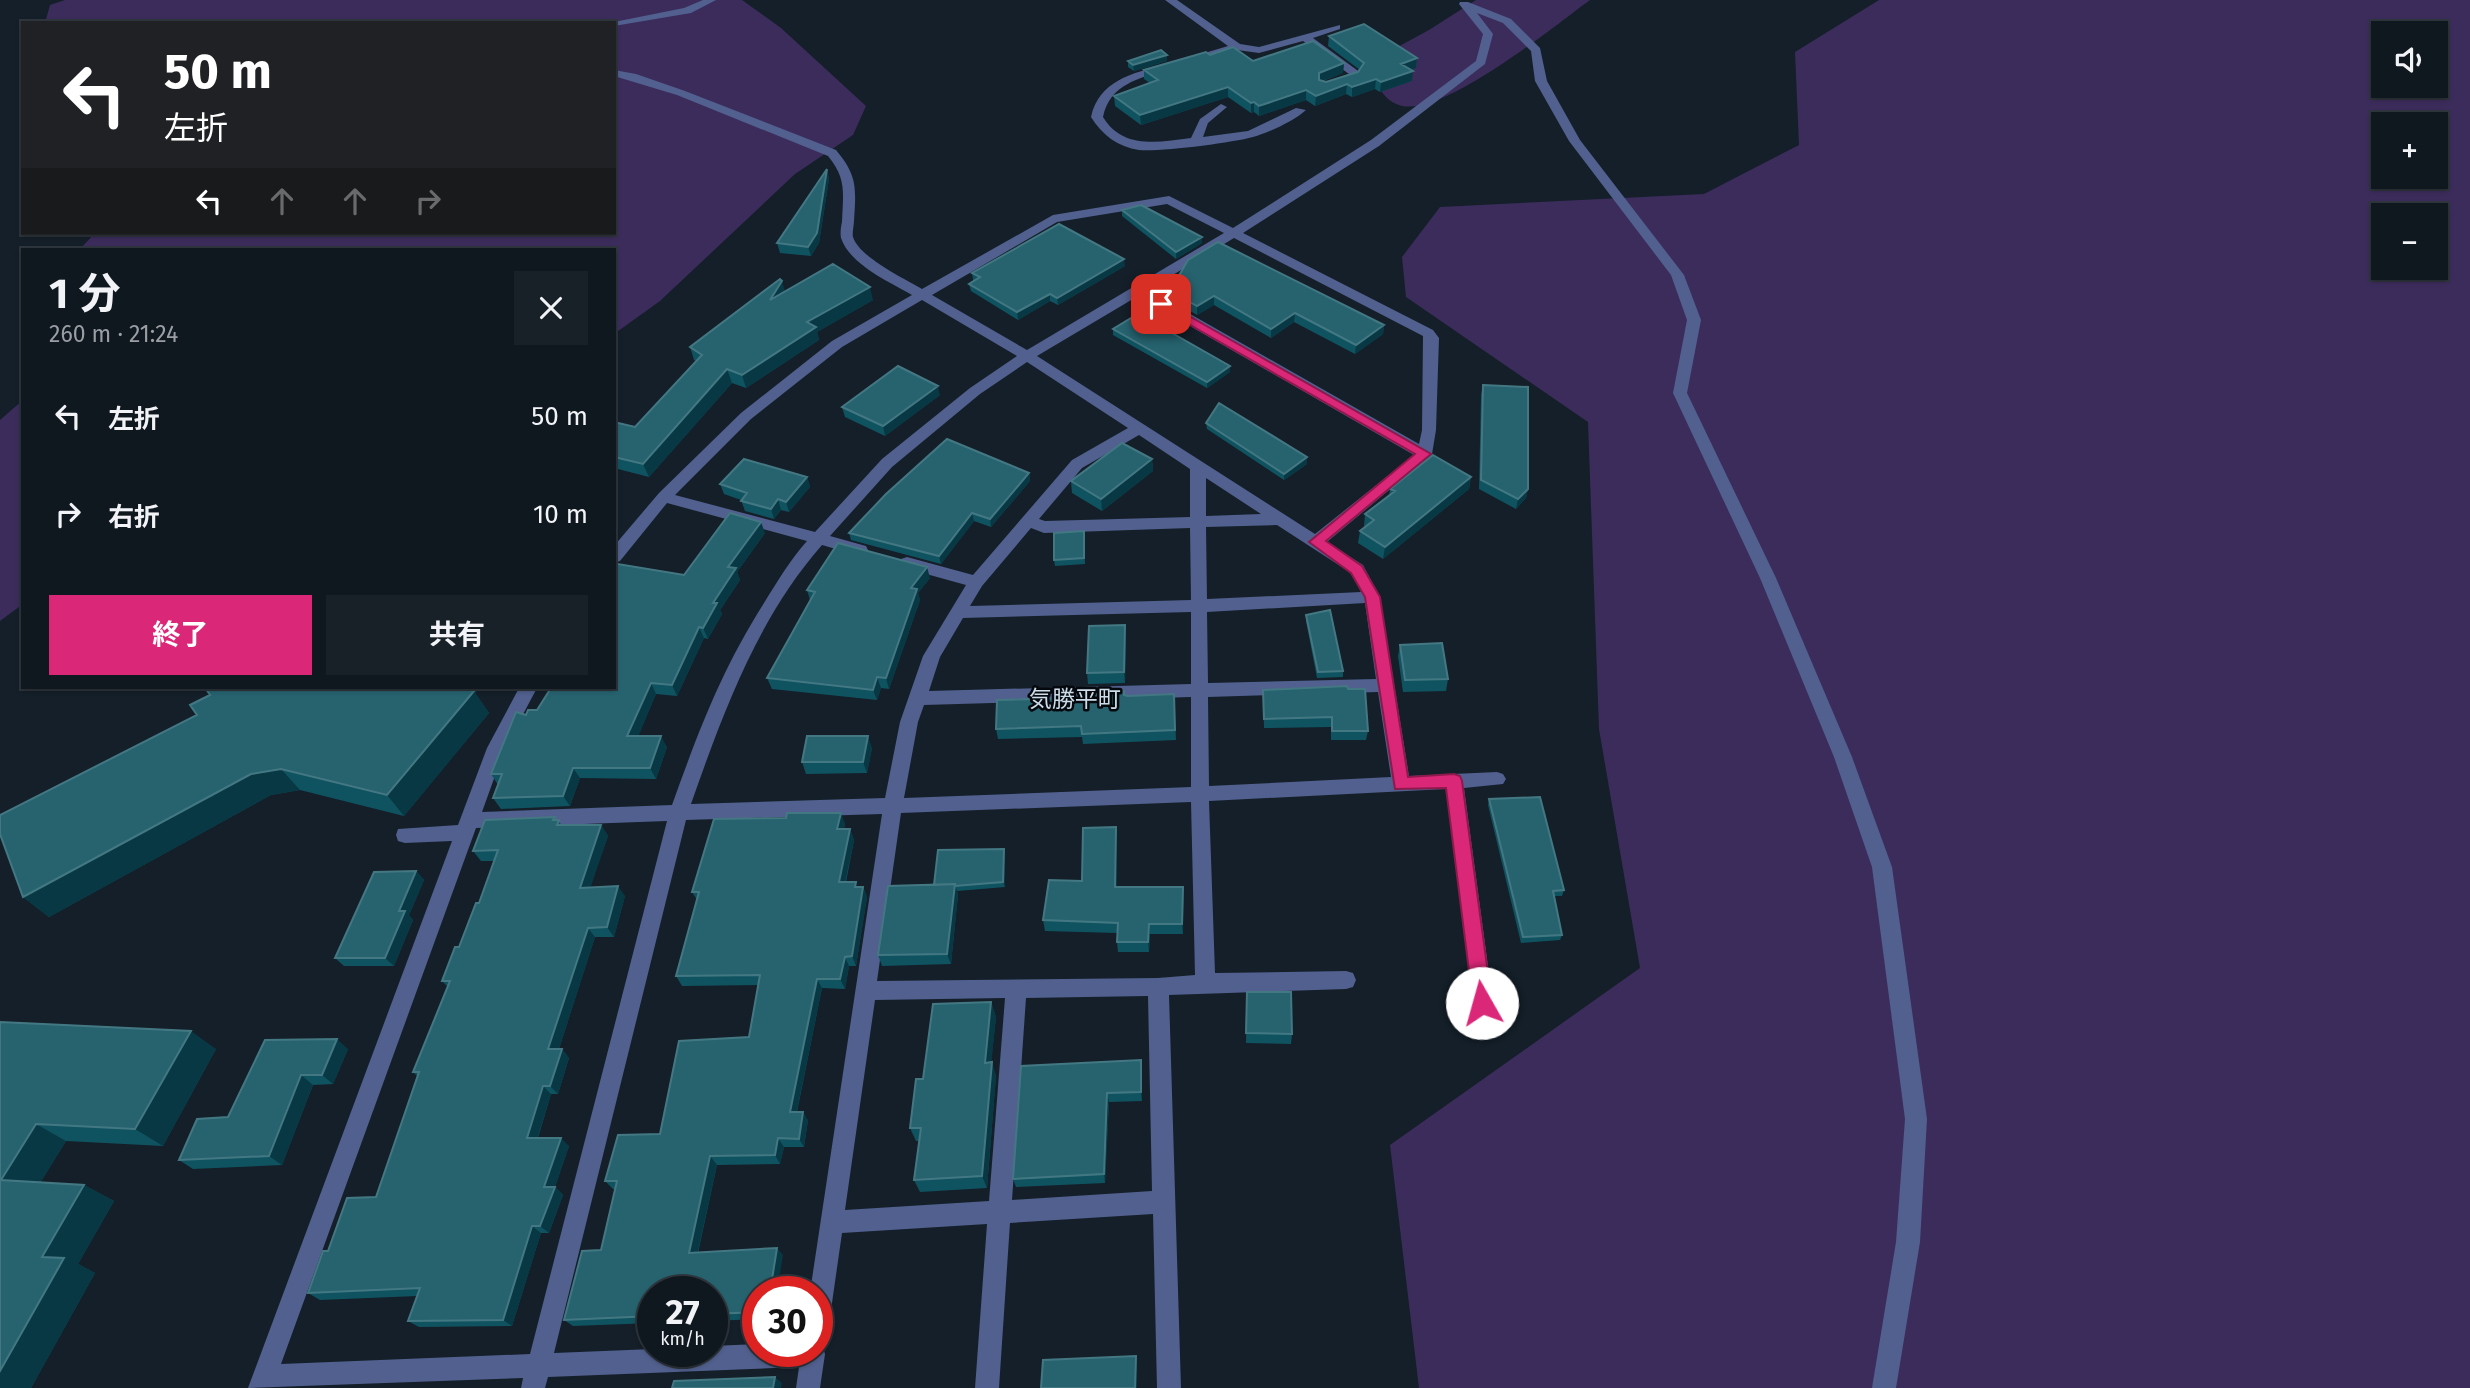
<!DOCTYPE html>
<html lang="ja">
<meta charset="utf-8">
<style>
body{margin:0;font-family:"Fira Sans","Noto Sans JP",sans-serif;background:#182028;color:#f1f3f6;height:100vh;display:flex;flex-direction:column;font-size:26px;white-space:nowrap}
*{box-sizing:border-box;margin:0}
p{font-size:23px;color:#9b9fa4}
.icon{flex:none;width:38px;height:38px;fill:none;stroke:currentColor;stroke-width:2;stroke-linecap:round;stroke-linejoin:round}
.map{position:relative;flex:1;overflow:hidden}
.details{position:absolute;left:21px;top:248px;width:595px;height:441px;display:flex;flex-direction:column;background:#0f171f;border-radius:0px;box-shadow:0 2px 5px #0004,0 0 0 2px #2f363d}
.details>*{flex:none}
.guide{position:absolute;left:21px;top:21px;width:595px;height:214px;border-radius:0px;box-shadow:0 2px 5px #0004,0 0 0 2px #2f363d;background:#202124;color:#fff;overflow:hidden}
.controls{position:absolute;left:2371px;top:21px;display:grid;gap:14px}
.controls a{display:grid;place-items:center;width:77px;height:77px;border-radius:0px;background:#0f171f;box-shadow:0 2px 5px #0004,0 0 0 2px #2f363d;font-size:35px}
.speed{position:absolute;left:637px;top:1276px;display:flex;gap:14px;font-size:35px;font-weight:700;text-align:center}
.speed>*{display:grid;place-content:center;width:91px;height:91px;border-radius:50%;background:#0f171f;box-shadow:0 2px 5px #0004,0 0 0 2px #2f363d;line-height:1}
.speed small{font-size:18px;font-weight:400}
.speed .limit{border:10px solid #d22;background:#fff;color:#111}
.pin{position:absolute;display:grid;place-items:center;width:60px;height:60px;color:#fff;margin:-30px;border-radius:14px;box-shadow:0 4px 10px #0006}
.me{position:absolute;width:77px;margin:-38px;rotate:353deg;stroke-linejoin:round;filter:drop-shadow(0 0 5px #0008)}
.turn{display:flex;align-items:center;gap:24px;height:147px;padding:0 28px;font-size:32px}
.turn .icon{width:91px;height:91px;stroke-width:2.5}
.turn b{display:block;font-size:49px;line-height:60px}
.lanes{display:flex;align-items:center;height:66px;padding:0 28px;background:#0003;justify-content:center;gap:35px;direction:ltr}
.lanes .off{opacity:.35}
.round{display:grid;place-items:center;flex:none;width:74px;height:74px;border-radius:0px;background:#182028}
.overview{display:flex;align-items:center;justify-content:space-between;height:119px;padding:0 28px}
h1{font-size:42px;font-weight:700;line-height:52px}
.action{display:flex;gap:14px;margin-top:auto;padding:14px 28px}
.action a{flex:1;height:80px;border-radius:0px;background:#db2777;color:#fff;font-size:28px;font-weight:700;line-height:80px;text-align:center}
.action a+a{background:#182028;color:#f1f3f6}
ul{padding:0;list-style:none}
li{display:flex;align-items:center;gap:21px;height:98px;padding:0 28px}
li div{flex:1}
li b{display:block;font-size:26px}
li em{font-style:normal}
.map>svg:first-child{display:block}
.green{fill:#3c2c5c;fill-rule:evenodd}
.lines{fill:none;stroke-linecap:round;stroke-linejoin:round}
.minor{fill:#51608e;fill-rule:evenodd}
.wall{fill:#105360}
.shaded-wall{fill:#083843}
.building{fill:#26636f;stroke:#437883;stroke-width:2}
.route{fill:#db2777;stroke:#8e194d;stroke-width:2}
.labels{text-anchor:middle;stroke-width:5;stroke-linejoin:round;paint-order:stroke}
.quarter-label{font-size:23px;fill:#ccdce9;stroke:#05090d}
</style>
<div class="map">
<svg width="2470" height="1388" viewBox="0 0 2470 1388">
<rect width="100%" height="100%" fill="#141f29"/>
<path class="green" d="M65 0H742L781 28 866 106 853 135 795 174 660 301 614 334V250H79L95 233H614V23H45L50 5Z
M1476 0H1590C1556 25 1439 120 1399 105 1381 99 1374 79 1368 63L1429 30Z
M1879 0H2470V1388H1419L1390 1145 1640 968 1599 729 1588 422 1406 297 1402 257 1440 207 1704 194 1799 145 1795 52ZM2384 33H2436V86H2384ZM2384 124H2436V177H2384ZM2384 215H2436V268H2384Z
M23 400V604L0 621V420Z"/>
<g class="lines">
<path class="minor" d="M703 0H716L691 13 614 26V23H609L684 8Z
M1165 0H1177L1240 44 1259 47 1340 25V29L1313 38 1361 73 1357 79 1332 84V80L1349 74 1303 41 1259 53 1237 50 1208 56V52L1228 46Z
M1460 2H1468L1511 19 1540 48 1547 81 1580 140 1684 275 1701 320 1687 393 1776 578 1852 757 1892 867 1927 1119 1920 1242 1896 1388H1872L1896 1242 1905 1119 1872 867 1834 757 1760 578 1673 393 1687 320 1671 275 1569 141 1535 81 1531 51 1503 23 1477 13 1493 34 1485 64 1379 146 1243 233 1433 330 1439 338 1436 430 1432 454 1327 542 1363 565 1380 597 1409 776 1497 772 1503 774 1506 779 1503 784 1464 788 1493 1003 1490 1010 1483 1012 1476 1010 1473 1003 1446 789 1209 801 1215 973 1346 971 1353 973 1356 980 1353 987 1346 989 1169 995 1181 1388H1157L1153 1214 1010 1223 999 1388H975L987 1224 842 1233 829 1324 825 1332 817 1336V1292H810L882 814 686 820 554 1353 653 1349V1351H712V1346L758 1344V1351H817V1344L822 1345 825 1354 820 1388H796L799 1367 548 1377 545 1388H521L523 1378 248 1388 452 841 405 843 398 841 396 835 398 829 458 825 487 748 519 688H537L505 748 482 812 672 805C699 730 721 671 764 603 777 582 790 560 807 541L667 503 620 561 614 563V546L659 493 741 413 832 341 912 295C890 282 850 265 841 238 840 233 841 226 842 222 843 193 847 179 828 156L677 95 614 76V70L636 74 685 91 836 150C858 176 856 189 854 221 854 225 852 233 853 237 859 257 905 279 922 289L1053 215 1169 196 1233 228 1371 140 1476 61 1483 34 1459 4ZM1167 204 1224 233 1027 350 932 295 1057 222ZM1234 238 1423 336 1422 430 1419 444 1148 290ZM1138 296 1414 455 1315 534 1037 356ZM922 300 1017 356 970 388 882 459 815 532 675 495 751 419 842 347ZM1027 362 1128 428 1072 460 973 575 907 557 901 559 899 563 901 567 966 585 923 656 900 722 885 798 691 804C723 713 757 619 822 545L860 556 866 554 868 550 866 546 830 536 892 467 980 394ZM1139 435 1190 469V517L1045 521 1039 519 1082 468ZM1206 478 1261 514 1206 516ZM1277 525 1351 573 1361 592 1207 599 1206 527ZM1031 528 1044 533 1190 528 1191 600 970 606 982 586ZM1365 603 1376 679 1208 683 1207 612ZM1191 612V684L929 691 940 657 963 618ZM1378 692 1391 777 1209 786 1208 697ZM1191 697V787L904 798 918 722 924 705ZM1191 802 1195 975 1158 978 877 981 901 813ZM667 821 530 1354 281 1364 476 828ZM1148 996 1152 1191 1012 1200 1026 998ZM1005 998 989 1201 845 1210 875 1000Z
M1164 65 1170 68 1168 70C1139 78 1110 84 1103 117 1123 150 1159 142 1191 138L1200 119 1221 104 1227 107 1208 123 1203 137 1248 131 1296 108 1306 110C1294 121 1268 133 1253 137 1231 143 1160 152 1139 150 1118 147 1102 135 1091 117 1099 81 1132 73 1164 65Z"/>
</g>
<path class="wall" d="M1329 36 1417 58 1416 68 1410 70 1412 81 1380 92 1375 89 1352 97 1346 94 1315 106 1306 100 1259 116 1254 112 1251 113 1228 97 1141 125 1115 106 1114 96 1150 83 1144 79V70L1210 55 1253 61 1344 63 1343 73 1323 81 1326 82 1358 72 1360 70 1328 46Z
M1128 61H1167L1134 71 1128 67Z
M827 169 829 179 819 243 811 256 780 253 777 243Z
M1122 210 1202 243 1176 259 1122 216Z
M1125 266 1058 305 1050 301 1018 320 971 291 969 284 974 281 973 280 972 273Z
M1177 279 1384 325 1383 334 1355 354 1294 322 1271 338 1214 305 1197 315 1171 300V291L1178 287Z
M785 291 873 300 817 332 819 340 746 388 732 383 649 477 614 468V422L635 427 696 361 694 360 690 347Z
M1182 325 1171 332 1230 366V372L1207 388 1113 335V329Z
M1483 385 1528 489 1526 498 1516 509 1479 489 1481 395Z
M940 395 885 436 845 417 842 407Z
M1206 423 1307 457V464L1284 480 1207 429Z
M1152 459 1153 471 1102 511 1072 493 1071 481Z
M1029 473 1030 481 991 527 974 521 941 564 851 540 849 533Z
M807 477 810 487 789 512 781 510 774 519 745 511 741 500 724 494 720 484Z
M1471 477 1469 489 1383 559 1358 543 1360 531 1365 527 1364 526 1365 514 1389 496 1390 489Z
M1084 531 1085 564 1055 566 1054 560Z
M765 533 737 572 740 580 720 610 722 614 708 639 704 638 677 696 656 694 638 736 667 747 656 779 580 778 570 806 501 809 493 798 498 785 491 774 526 715 537 710 684 575Z
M930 578 918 593 920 600 889 689 881 688 877 700 772 689 767 678 810 600 807 590Z
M1306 615 1343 671V677L1317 678 1306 621Z
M1126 636 1125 683 1088 684 1087 673Z
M1400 645 1448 679 1446 691 1403 692 1398 656Z
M207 688H479L475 693 489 713 404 816 300 790 271 795 49 917 23 897 197 715 210 695Z
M1263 690 1368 731 1366 740H1331V727L1264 728Z
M1174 694 1176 740 1083 744 1082 737 998 739 996 729 1086 698Z
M872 748 867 773 806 774 802 762Z
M1489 799 1564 890 1562 896H1554L1562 935 1560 940 1521 943 1488 805Z
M557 820 562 825H601L608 836 590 887 625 896 614 937H595L559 1049H562L569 1058 558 1094H551L538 1138 569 1146 555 1187 563 1195 549 1233H541L512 1326 419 1327 408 1321 417 1296 320 1300 308 1293 328 1251 376 1197 417 1076 413 1072 448 987 442 981 459 947 479 903 494 861H481L473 851Z
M845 823 844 829H850L854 840 846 882 858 887H863L867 897 856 966H849L845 989 822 988 797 1112 808 1120 804 1147H784L780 1164 717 1165 698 1253 783 1255 758 1292V1319L712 1321V1292H653V1323L573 1326 564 1320 601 1250 615 1189H613L605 1181 660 1134 749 1037 759 985 682 986 676 976 697 900 692 892Z
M1116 827 1117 838V887H1183V934H1150L1149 952H1118L1117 942V933L1045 931 1043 920 1082 881Z
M1005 855V887L957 891 958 895 951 964 882 966 878 955 934 885Z
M416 871 424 880 409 915 413 920 394 966H344L335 958Z
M1247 992 1292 1034 1291 1044 1246 1043Z
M991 1002 996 1017 991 1062 996 1076 987 1188 920 1192 914 1180 919 1141H916L910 1128 923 1079Z
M0 1022 216 1049 163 1146 66 1141 40 1183 84 1185 114 1201 78 1264 95 1273 31 1388H0Z
M348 1049 333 1084 313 1085 282 1165 193 1169 179 1160 228 1117Z
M1141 1060 1142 1101 1109 1102 1105 1183 1016 1187 1013 1179Z"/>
<path class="shaded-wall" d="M1167 55V61L1134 71 1133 65Z
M1417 58 1416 68 1400 73 1401 64Z
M1344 63 1343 73 1319 82V73Z
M1413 71 1412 81 1380 92 1381 82Z
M1376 79 1375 89 1352 97V87Z
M1347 84 1346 94 1315 106 1316 96Z
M1228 87V97L1141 125 1140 115Z
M1306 90V100L1259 116V106Z
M1254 102V112L1251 113V103Z
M827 169 829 179 819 243 811 256 808 247Z
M1202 237V243L1176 259V252Z
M1124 259 1125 266 1058 305 1057 298Z
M782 281 786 295 770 300Z
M870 287 873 300 817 332 819 340 746 388 742 375 807 322Z
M1050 294V301L1018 320 1017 312Z
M1214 296V305L1197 315V306Z
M1295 313 1294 322 1271 338V329Z
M1182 319V325L1166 335 1165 329Z
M1384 325 1383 334 1355 354 1356 345Z
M1230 366V372L1207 388V382Z
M727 369 732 383 649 477 643 464Z
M938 386 940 395 885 436 883 426Z
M1307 457V464L1284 480V474Z
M1152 459 1153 471 1102 511 1101 499Z
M1029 473 1030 481 991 527 990 519Z
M807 477 810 487 789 512 786 502Z
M1471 477 1469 489 1383 559 1385 547Z
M1528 489 1526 498 1516 509 1518 499Z
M778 499 781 510 774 519 771 509Z
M972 513 974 521 941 564 939 556Z
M761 522 765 533 737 572 740 580 720 610 722 614 708 639 703 628 728 567Z
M927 567 930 578 918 593 920 600 889 689 886 678 911 588Z
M1125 625 1126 636 1125 683 1124 672Z
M699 627 704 638 677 696 672 685Z
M877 677 881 688 877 700 873 690Z
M651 683 656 694 634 747 627 736Z
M451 688H479L475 693 489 713 404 816 387 795Z
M661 736 667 747 656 779 650 768Z
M868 736 872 748 867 773 863 762Z
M573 768 580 778 570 806 563 796Z
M281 769 300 790 271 795 49 917 23 897 251 774Z
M841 813 845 823 841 840 837 829Z
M601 825 608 836 587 898 580 888Z
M1116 827 1117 838V897L1115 887Z
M850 829 854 840 843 892 839 882Z
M1004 849 1005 855V887L1003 882Z
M416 871 424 880 409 915 413 920 394 966 385 958 399 911Z
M955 884 958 895 951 964 947 954Z
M618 886 625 896 614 937 607 927Z
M863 887 867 897 856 966 852 956Z
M1183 887 1184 898 1183 934 1182 924Z
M1149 924 1150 934 1149 952 1148 942Z
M588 928 595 937 556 1058 548 1049Z
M845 957 849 966 845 989 840 979Z
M817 979 822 988 795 1120 790 1112Z
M991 1002 996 1017 990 1076 985 1063Z
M191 1031 216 1049 163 1146 135 1129Z
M337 1039 348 1049 333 1084 322 1075Z
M562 1049 569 1058 558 1094 550 1086Z
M1141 1060 1142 1070V1101L1141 1092Z
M992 1062 996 1076 987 1188 982 1176Z
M301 1075 313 1085 282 1165 269 1156Z
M543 1086 551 1094 535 1146 527 1138Z
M1107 1093 1109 1102 1105 1183 1104 1174Z
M803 1112 808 1120 804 1147 799 1139Z
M36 1124 66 1141 32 1196 1 1180Z
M561 1138 569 1146 555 1187 563 1195 549 1233 540 1226 544 1187Z
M778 1138 784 1147 780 1164 775 1155Z
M710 1156 717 1165 696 1260 689 1253Z
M84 1185 114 1201 78 1264 95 1273 31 1388H0V1371L42 1257Z
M532 1226 541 1233 512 1326 503 1320Z
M777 1248 783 1255 777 1292H770Z
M1136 1356 1137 1362V1388H1135Z
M775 1377 782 1383 781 1388H773Z"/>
<path class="building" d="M1364 24 1417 58 1401 64 1413 71 1381 82 1376 79 1352 87 1347 84 1316 96 1306 90 1259 106 1254 102 1251 103 1228 87 1140 115 1114 96 1158 80 1144 70 1206 52 1210 55 1233 47 1253 61 1313 41 1344 63 1319 73V80L1326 82 1358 72 1364 63 1329 36Z
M1161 50 1167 55 1133 65 1128 61Z
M827 169 817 233 808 247 777 243Z
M1141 205 1202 237 1176 252 1122 210Z
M1059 224 1124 259 1057 298 1050 294 1017 312 969 284 980 277 972 273Z
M1218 242 1384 325 1356 345 1295 313 1271 329 1214 296 1197 306 1171 291 1185 283 1177 279 1188 260Z
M833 264 870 287 807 322 816 327 742 375 727 369 643 464 614 457V422L635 427 702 355 690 347 780 279 782 281 770 300Z
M1156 303 1182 319 1165 329 1230 366 1207 382 1113 329Z
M898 366 938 386 883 426 842 407Z
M1483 385 1528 387V489L1518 499 1481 480Z
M1219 403 1307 457 1284 474 1206 423Z
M947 439 1029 473 990 519 972 513 939 556 849 533 886 494Z
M1122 443 1152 459 1101 499 1071 481Z
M1433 455 1471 477 1385 547 1360 531 1374 520 1365 514 1395 491 1390 489Z
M744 459 807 477 786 502 778 499 771 509 741 501 747 493 720 484Z
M730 513 761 522 728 567 736 568 713 603H717L703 628 699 627 672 685 651 683 627 736H661L650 768H573L563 796 493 798 502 774H491L516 712 526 715 528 710H537L551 688H614V570L618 564 684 575Z
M1084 531V558L1054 560V533Z
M838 543 927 567 911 588 917 589 886 678 877 677 873 690 767 678 815 592 807 590Z
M1330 610 1343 671 1318 672 1306 615Z
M1125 625 1124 672 1087 673 1089 626Z
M1442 643 1448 679 1405 680 1400 645Z
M1347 686 1348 689H1365L1368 731H1332V717L1264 719 1263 690Z
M207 688H461L474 691 387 795 281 769 251 774 23 897 0 834V815L197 715 190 705 210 695 206 689Z
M1124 691V695L1128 696 1174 694 1175 730 1082 734 1081 726 996 729 997 700 1086 698V692Z
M807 736H868L863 762H802Z
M1540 797 1564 890 1553 891 1562 935 1523 937 1489 799Z
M787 813H841L837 829H850L839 882H856L855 887H863L852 956 845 957 840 979H817L790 1112H803L799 1139 778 1138 775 1155 710 1156 689 1253 777 1248 770 1292H758V1312L712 1314V1292H653V1316L564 1320 582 1251 601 1250 617 1181H605L618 1135 660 1134 679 1041 749 1037 760 975 676 976 699 892H692L714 819 786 818Z
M555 817 553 820H559L557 825H601L580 888 618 886 607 927 588 928 548 1049H562L550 1086H543L527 1138H561L544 1187H555L540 1226H532L503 1320 408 1321 420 1288 308 1293 323 1251H328L347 1198 376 1197 419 1072H413L450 981H442L455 947H459L476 903H479L498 850 473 851 485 820Z
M1116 827 1115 887H1183L1182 924H1149L1148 942H1117L1118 923 1043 920 1049 880 1082 881 1083 828Z
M1004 849 1003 882 955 886V884L934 885 938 850Z
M416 871 399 911H405L385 958H335L374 872Z
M955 884 947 954 878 955 888 886Z
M1247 992H1291L1292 1034 1246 1033Z
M991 1002 985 1063 992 1062 982 1176 914 1180 921 1128H910L916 1079H923L933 1004Z
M0 1022 191 1031 135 1129 36 1124 1 1180 84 1185 42 1257 64 1258 0 1371Z
M337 1039 322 1075H301L269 1156 179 1160 197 1119 228 1117 265 1040Z
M1141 1060V1092L1107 1093 1104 1174 1013 1179 1021 1066Z
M1136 1356 1135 1388H1041L1043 1360Z
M775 1377 773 1388H672L674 1381Z"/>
<path class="route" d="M1161 300 1431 454 1326 541 1362 566 1380 597 1408 777 1454 774 1460 776 1462 781 1492 1003 1489 1009 1482 1012 1476 1009 1473 1003 1446 788 1395 789 1365 597 1351 573 1309 542 1415 454 1157 306V301Z"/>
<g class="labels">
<g class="quarter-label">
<text x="1075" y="707">気勝平町</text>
</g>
</g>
</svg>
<div class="controls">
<a><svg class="icon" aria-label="sound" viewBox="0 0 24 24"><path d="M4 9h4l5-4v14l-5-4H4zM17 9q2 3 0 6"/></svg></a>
<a>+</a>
<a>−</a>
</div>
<div class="speed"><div>27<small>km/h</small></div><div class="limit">30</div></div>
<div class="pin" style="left:1161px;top:304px;background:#d93025"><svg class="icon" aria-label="arrive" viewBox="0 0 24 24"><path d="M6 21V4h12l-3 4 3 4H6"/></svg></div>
<svg class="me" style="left:1482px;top:1003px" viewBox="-20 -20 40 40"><circle r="19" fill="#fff"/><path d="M0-13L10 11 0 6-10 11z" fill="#db2777"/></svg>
<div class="guide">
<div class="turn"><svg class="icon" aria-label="left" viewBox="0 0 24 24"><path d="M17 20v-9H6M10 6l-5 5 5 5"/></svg><div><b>50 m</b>左折</div></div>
<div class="lanes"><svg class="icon" aria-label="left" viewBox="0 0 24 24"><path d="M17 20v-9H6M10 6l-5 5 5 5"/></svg><svg class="icon off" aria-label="ahead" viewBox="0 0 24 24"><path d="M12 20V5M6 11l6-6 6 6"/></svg><svg class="icon off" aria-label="ahead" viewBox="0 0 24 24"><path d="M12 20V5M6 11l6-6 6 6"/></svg><svg class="icon off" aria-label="right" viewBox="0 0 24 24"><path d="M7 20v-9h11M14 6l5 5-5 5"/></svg></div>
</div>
<section class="details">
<div class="overview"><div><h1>1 分</h1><p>260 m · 21:24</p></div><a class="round"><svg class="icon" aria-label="close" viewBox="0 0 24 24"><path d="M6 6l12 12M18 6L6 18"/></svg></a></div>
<ul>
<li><svg class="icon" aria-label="left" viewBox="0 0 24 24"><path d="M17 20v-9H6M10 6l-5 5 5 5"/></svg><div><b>左折</b></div><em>50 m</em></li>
<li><svg class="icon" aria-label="right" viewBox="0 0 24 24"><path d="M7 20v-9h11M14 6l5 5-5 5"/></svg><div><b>右折</b></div><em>10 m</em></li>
</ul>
<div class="action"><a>終了</a><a>共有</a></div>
</section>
</div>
